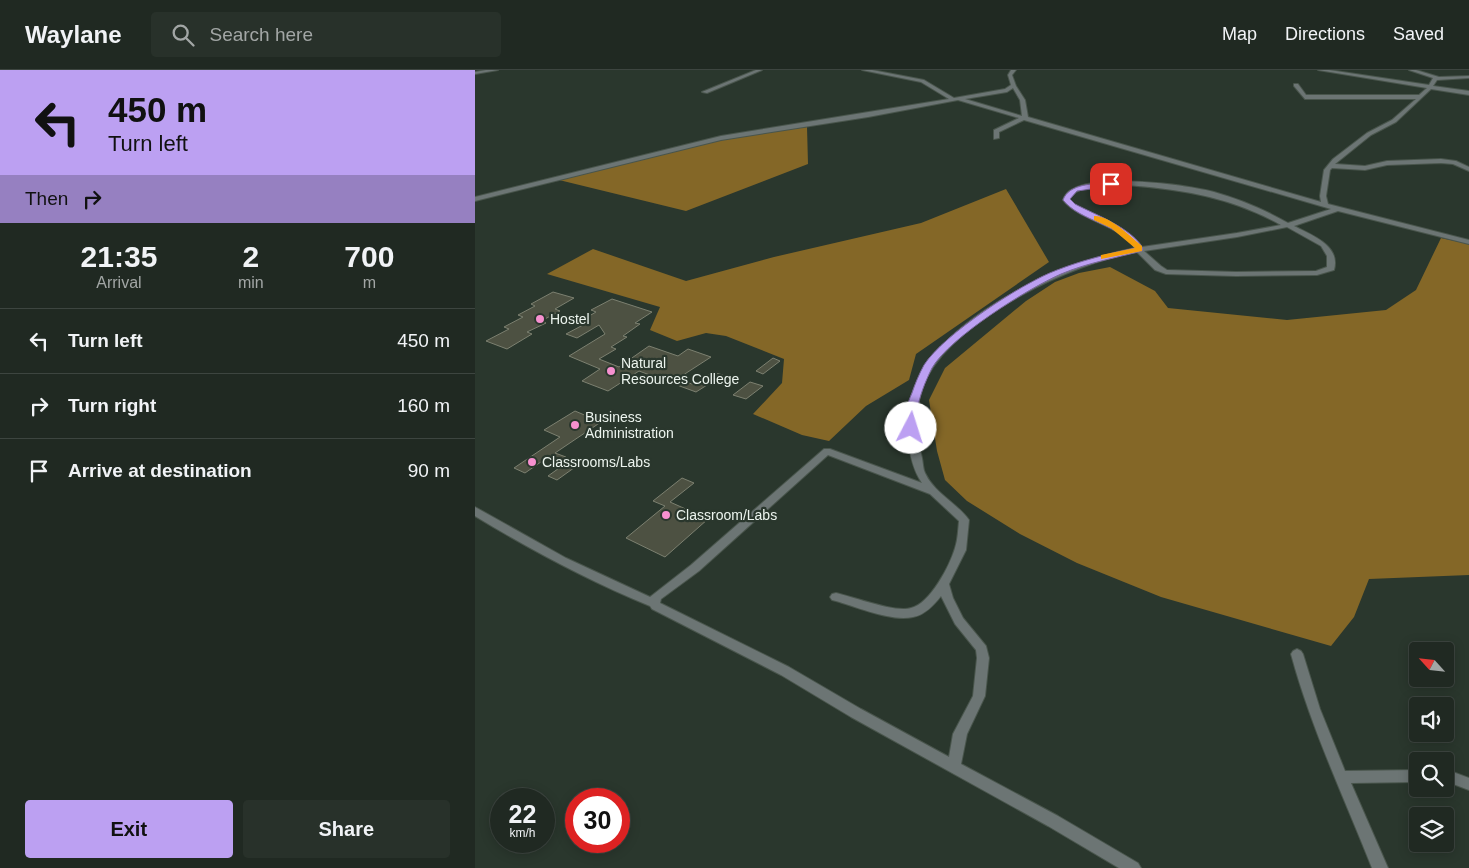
<!DOCTYPE html>
<style>
body{margin:0;font-family:Arial,sans-serif;background:#28312a;color:#f1f3f6;height:100vh;display:flex;flex-direction:column;font-size:19px;white-space:nowrap}
*{box-sizing:border-box;margin:0}
p{font-size:16px;color:#a2a6a5}
.icon{flex:none;width:28px;height:28px;fill:none;stroke:currentColor;stroke-width:2;stroke-linecap:round;stroke-linejoin:round}
.map{position:relative;flex:1;overflow:hidden}
.side{display:flex;flex-direction:column;background:#202922;width:475px}
.side>*{flex:none}
.top-card{background:#bca0f2;color:#111;overflow:hidden}
.needle{width:32px;rotate:297deg}
.tools{position:absolute;left:934px;top:572px;display:grid;gap:10px}
.tools a{display:grid;place-items:center;width:45px;height:45px;border-radius:5px;background:#202922;box-shadow:0 2px 12px #0003,0 0 0 1px #3d4540;font-size:25px}
.speed{position:absolute;left:15px;top:718px;display:flex;gap:10px;font-size:25px;font-weight:700;text-align:center}
.speed>*{display:grid;place-content:center;width:65px;height:65px;border-radius:50%;background:#202922;box-shadow:0 2px 12px #0003,0 0 0 1px #3d4540;line-height:1}
.speed small{font-size:12px;font-weight:400}
.speed .limit{border:8px solid #d22;background:#fff;color:#111}
.pin{position:absolute;display:grid;place-items:center;width:42px;height:42px;color:#fff;margin:-21px;border-radius:10px;box-shadow:0 2px 8px #0006}
.me{position:absolute;width:55px;margin:-28px;rotate:5deg;stroke-linejoin:round;filter:drop-shadow(0 0 4px #0008)}
.turn{display:flex;align-items:center;gap:18px;height:105px;padding:0 25px;font-size:22px}
.turn .icon{width:65px;height:65px;stroke-width:2.5}
.turn b{display:block;font-size:35px;line-height:42px}
.then{display:flex;align-items:center;height:48px;padding:0 25px;background:#0003;gap:10px;font-size:19px}
.eta{display:flex;justify-content:space-evenly;align-items:center;height:85px;text-align:center}
.eta b{font-size:30px;font-weight:700;line-height:35px}
.button{display:flex;gap:10px;margin-top:auto;padding:10px 25px}
.button a{flex:1;height:58px;border-radius:5px;background:#bca0f2;color:#111;font-size:20px;font-weight:700;line-height:58px;text-align:center}
.button a+a{background:#28312a;color:#f1f3f6}
ul{padding:0;list-style:none}
li{display:flex;align-items:center;gap:15px;height:65px;padding:0 25px;border-top:1px solid #3d4540}
li div{flex:1}
li b{display:block;font-size:19px}
li em{font-style:normal}
header{display:flex;align-items:center;gap:30px;box-sizing:border-box;height:70px;padding:0 25px;background:#202922;border-bottom:1px solid #3d4540}
header strong{font-size:24px}
nav{display:flex;gap:28px;margin-inline-start:auto;font-size:18px}
.search{width:350px;height:45px;background:#28312a;display:flex;align-items:center;gap:12px;box-sizing:border-box;padding:0 18px;border-radius:5px;color:#a2a6a5;font-size:19px}
main{display:flex;flex:1;min-height:0}
.map>svg:first-child{display:block}
.forest{fill:#846727}
.building{fill:#4d5142;stroke:#7c8070}
.lines{fill:none;stroke-linecap:round;stroke-linejoin:round}
.minor-casing{stroke:#49554c;stroke-width:2}
.minor{fill:#6c7574;fill-rule:evenodd}
.route{fill:#bca0f2;stroke:#7a689d}
.slow{fill:#f59e0b}
.poi-dot{fill:#f690cf;stroke:#2a372d;stroke-width:2}
.labels{text-anchor:middle;stroke-width:4.5;stroke-linejoin:round;paint-order:stroke}
.poi-label{font-size:14px;fill:#ecf4ee;stroke:#2a372d;text-anchor:start}
</style>
<header>
<strong>Waylane</strong>
<div class="search"><svg class="icon" aria-label="search" viewBox="0 0 24 24"><circle cx="10" cy="10" r="6"/><path d="M15 15l6 6"/></svg>Search here</div>
<nav><a>Map</a><a>Directions</a><a>Saved</a></nav>
</header>
<main>
<section class="side">
<div class="top-card">
<div class="turn"><svg class="icon" aria-label="left" viewBox="0 0 24 24"><path d="M17 20v-9H6M10 6l-5 5 5 5"/></svg><div><b>450 m</b>Turn left</div></div>
<div class="then">Then<svg class="icon" aria-label="right" viewBox="0 0 24 24"><path d="M7 20v-9h11M14 6l5 5-5 5"/></svg></div>
</div>
<div class="eta">
<div><b>21:35</b><p>Arrival</p></div>
<div><b>2</b><p>min</p></div>
<div><b>700</b><p>m</p></div>
</div>
<ul>
<li><svg class="icon" aria-label="left" viewBox="0 0 24 24"><path d="M17 20v-9H6M10 6l-5 5 5 5"/></svg><div><b>Turn left</b></div><em>450 m</em></li>
<li><svg class="icon" aria-label="right" viewBox="0 0 24 24"><path d="M7 20v-9h11M14 6l5 5-5 5"/></svg><div><b>Turn right</b></div><em>160 m</em></li>
<li><svg class="icon" aria-label="arrive" viewBox="0 0 24 24"><path d="M6 21V4h12l-3 4 3 4H6"/></svg><div><b>Arrive at destination</b></div><em>90 m</em></li>
</ul>
<div class="button"><a>Exit</a><a>Share</a></div>
</section>
<div class="map">
<svg width="994" height="798" viewBox="0 0 994 798">
<rect width="100%" height="100%" fill="#2a372d"/>
<path class="forest" d="M332 57 333 94 211 141 84 110 238 70Z
M531 119 574 192 441 284 434 310 391 336 354 371 327 365 278 344 307 313 309 289 251 266 231 263 202 271 175 260 185 237 72 204 118 179 211 211 299 187 446 153Z
M966 168 994 174V505L894 509 879 547 856 576 686 527 602 493 545 464 492 431 470 410 462 381 454 330 470 298 551 231 580 212 604 203 635 197 680 221 693 238 812 250 911 240 941 220Z"/>
<path class="building" d="M78 222 99 228 80 239 85 241 66 251 71 253 52 262 57 264 32 279 11 271 34 259 29 257 48 247 43 245 60 236 56 234Z
M137 229 177 242 160 253 165 254 148 266 152 267 136 277 141 279 124 289 144 297 174 276 203 286 213 279 236 287 202 309 220 315 237 302 248 305 221 322 164 301 133 321 107 311 125 299 94 286 130 264 124 255 102 268 91 264 108 255 102 253 121 242 116 240Z
M298 288 305 291 288 304 281 301Z
M275 312 288 316 271 329 258 325Z
M100 341 126 352 80 383 91 387 85 393 73 387 50 403 39 398 85 367 69 360Z
M94 391 103 395 82 410 73 406Z
M207 408 219 413 195 432 233 449 190 487 151 468 190 436 178 431Z"/>
<g class="lines">
<g class="minor-casing">
<path id="minor" d="M11 0H23L0 4V2Z
M281 0H287L232 23 227 22Z
M387 0H397L449 10 479 28 530 19 536 15 533 5 536 0H541L537 5 541 16 550 30 553 47 846 132 845 126 849 100 858 89 892 63 917 50 941 29H830L819 16V14H823L831 25H944L952 18 843 0H854L954 15 958 8 934 0H941L964 7 994 6V8L962 10 958 16 994 21V25L956 19 921 52 896 65 860 94 890 96 912 91 966 89 981 91 994 97V101L978 94 966 93 912 95 890 100 857 98 855 100 851 126 853 134 994 170V174L863 141 819 156C836 165 866 175 859 200L842 205 761 206 691 204 680 200 662 182C597 193 484 247 452 307 439 333 440 361 447 388 448 393 448 399 450 403 459 423 482 433 494 450L491 480 474 514 478 528 488 548 511 576 514 588 510 626 492 664 486 694 583 746 663 793 666 798H644L573 756 376 647 306 605 177 539 175 536C114 511 56 480 0 446V437L91 488 175 527 216 495 349 379H355L447 413C438 400 435 385 433 370 416 265 578 194 660 178 644 154 605 151 588 130 590 125 593 121 598 119 624 104 709 114 739 122 764 129 790 140 813 153L856 139 549 50 524 62V68L519 69V60L544 48 483 30 393 47 246 70 0 131V127L246 66 474 29 446 12ZM538 18 545 30 547 46 490 29 532 22ZM650 115C706 119 756 127 806 155L762 163 667 177 664 173 641 156 599 135 594 130C604 112 633 116 650 115ZM812 157 846 176 852 186V197L841 201 761 202 692 200 686 196 669 181 762 167ZM353 385 455 424 484 451C483 460 483 469 480 478 475 495 455 534 436 538 420 543 379 527 361 523L357 524 355 527 357 530 361 531C382 537 417 552 438 547 450 545 459 535 466 526L480 554 501 580 502 588 498 626 478 664 474 687 386 639 314 597 185 533 186 529 224 501Z
M822 579 826 581 828 584 845 639 870 701 942 700V712L876 713 913 798H897C869 727 836 658 816 584L818 581Z
M970 699 994 708V720L970 711Z"/>
</g>
<use href="#minor" class="minor"/>
</g>
<path class="route" d="M636 112H638V116L602 121 595 129 600 134C619 144 659 159 668 179L667 181C640 188 612 193 586 204 552 219 475 267 457 298 450 312 444 327 442 342 441 348 442 355 440 360H432C427 349 432 334 437 323 440 314 444 304 449 295 469 264 547 213 582 200 608 190 633 184 660 178 643 153 606 152 588 130 594 113 620 114 636 112Z"/>
<path class="slow" d="M619 146C634 145 655 166 667 176V181L626 189V185L660 178 636 158 619 150Z"/>
<g class="poi-dot">
<circle cx="65" cy="249" r="5"/>
<circle cx="136" cy="301" r="5"/>
<circle cx="100" cy="355" r="5"/>
<circle cx="57" cy="392" r="5"/>
<circle cx="191" cy="445" r="5"/>
</g>
<g class="labels">
<g class="poi-label">
<text x="75" y="254">Hostel</text>
<text x="146" y="298">Natural<tspan x="146" dy="16">Resources College</tspan></text>
<text x="110" y="352">Business<tspan x="110" dy="16">Administration</tspan></text>
<text x="67" y="397">Classrooms/Labs</text>
<text x="201" y="450">Classroom/Labs</text>
</g>
</g>
</svg>
<div class="tools">
<a><svg class="needle" viewBox="-14 -14 28 28"><path d="M0-13l5 13h-10z" fill="#e53935"/><path d="M0 13l5-13h-10z" fill="#a2a6a5"/></svg></a>
<a><svg class="icon" aria-label="sound" viewBox="0 0 24 24"><path d="M4 9h4l5-4v14l-5-4H4zM17 9q2 3 0 6"/></svg></a>
<a><svg class="icon" aria-label="search" viewBox="0 0 24 24"><circle cx="10" cy="10" r="6"/><path d="M15 15l6 6"/></svg></a>
<a><svg class="icon" aria-label="layers" viewBox="0 0 24 24"><path d="M12 4l9 5-9 5-9-5zM3 14l9 5 9-5"/></svg></a>
</div>
<div class="speed"><div>22<small>km/h</small></div><div class="limit">30</div></div>
<div class="pin" style="left:636px;top:114px;background:#d93025"><svg class="icon" aria-label="arrive" viewBox="0 0 24 24"><path d="M6 21V4h12l-3 4 3 4H6"/></svg></div>
<svg class="me" style="left:436px;top:358px" viewBox="-20 -20 40 40"><circle r="19" fill="#fff"/><path d="M0-13L10 11 0 6-10 11z" fill="#bca0f2"/></svg>
</div>
</main>
